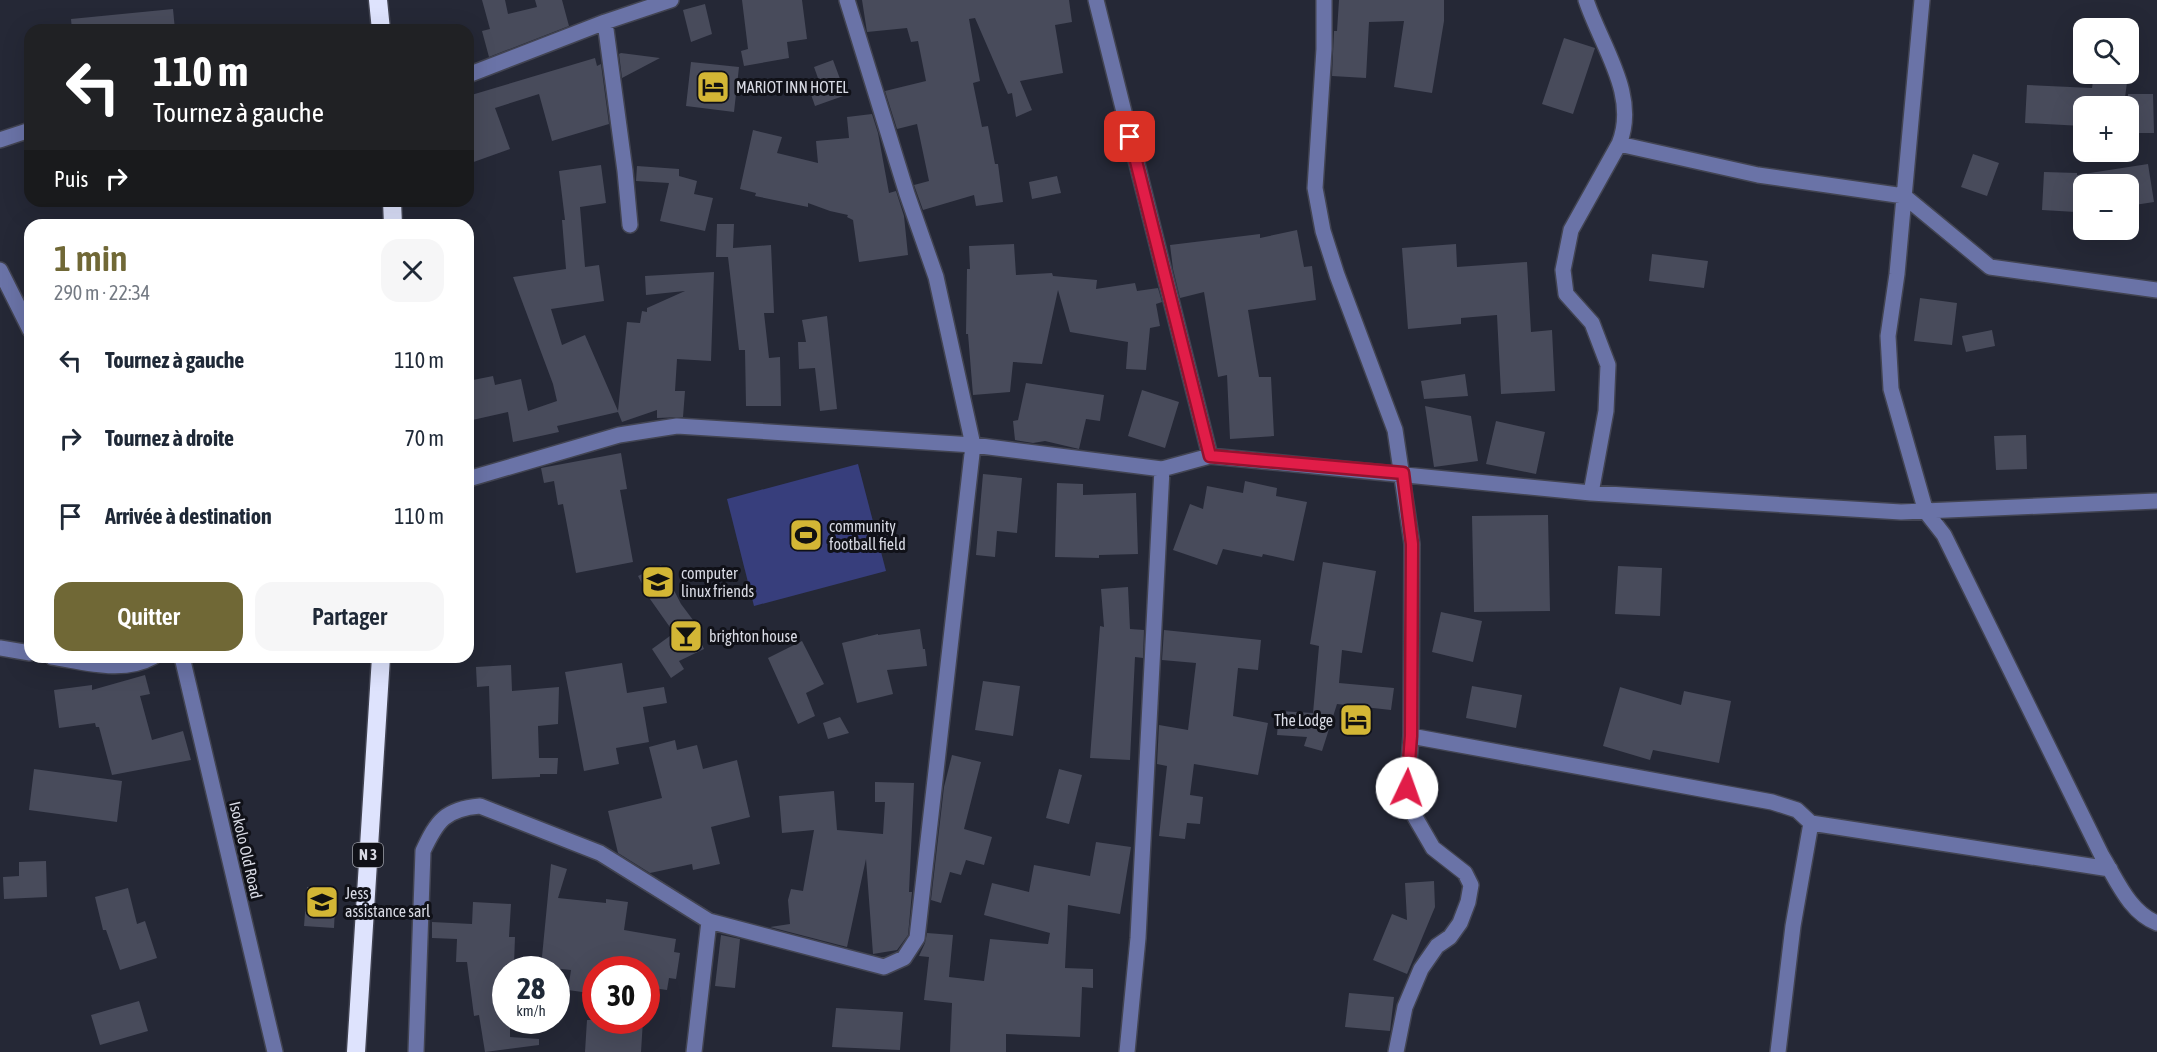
<!DOCTYPE html>
<html lang="fr">
<meta charset="utf-8">
<style>
body{margin:0;font-family:"Asap Condensed",sans-serif;background:#f6f6f7;color:#1f2937;height:100vh;display:flex;flex-direction:column;font-size:22px;white-space:nowrap}
*{box-sizing:border-box;margin:0}
p{font-size:20px;color:#747a83}
.icon{flex:none;width:33px;height:33px;fill:none;stroke:currentColor;stroke-width:2;stroke-linecap:round;stroke-linejoin:round}
.map{position:relative;flex:1;overflow:hidden}
.panel{position:absolute;left:24px;top:219px;width:450px;height:444px;display:flex;flex-direction:column;background:#fff;border-radius:18px;box-shadow:0 6px 24px #0002}
.panel>*{flex:none}
.guide{position:absolute;left:24px;top:24px;width:450px;height:183px;border-radius:18px;box-shadow:0 6px 24px #0002;background:#202124;color:#fff;overflow:hidden}
.fabs{position:absolute;left:2073px;top:18px;display:grid;gap:12px}
.fabs a{display:grid;place-items:center;width:66px;height:66px;border-radius:12px;background:#fff;box-shadow:0 6px 24px #0002;font-size:30px}
.speed{position:absolute;left:492px;top:956px;display:flex;gap:12px;font-size:30px;font-weight:700;text-align:center}
.speed>*{display:grid;place-content:center;width:78px;height:78px;border-radius:50%;background:#fff;box-shadow:0 6px 24px #0002;line-height:1}
.speed small{font-size:15px;font-weight:400}
.speed .limit{border:9px solid #d22;background:#fff;color:#111}
.pin{position:absolute;display:grid;place-items:center;width:51px;height:51px;color:#fff;margin:-26px;border-radius:12px;box-shadow:0 3px 9px #0006}
.me{position:absolute;width:66px;margin:-33px;rotate:3deg;stroke-linejoin:round;filter:drop-shadow(0 0 4px #0008)}
.turn{display:flex;align-items:center;gap:21px;height:126px;padding:0 30px;font-size:27px}
.turn .icon{width:78px;height:78px;stroke-width:2.5}
.turn b{display:block;font-size:42px;line-height:51px}
.then{display:flex;align-items:center;height:57px;padding:0 30px;background:#0003;gap:12px;font-size:22px}
.round{display:grid;place-items:center;flex:none;width:63px;height:63px;border-radius:18px;background:#f6f6f7}
.headline{display:flex;align-items:center;justify-content:space-between;height:102px;padding:0 30px}
h1{font-size:36px;font-weight:600;line-height:45px;color:#706836}
.primary-button{display:flex;gap:12px;margin-top:auto;padding:12px 30px}
.primary-button a{flex:1;height:69px;border-radius:18px;background:#706836;color:#fff;font-size:24px;font-weight:600;line-height:69px;text-align:center}
.primary-button a+a{background:#f6f6f7;color:#1f2937}
ul{padding:0;list-style:none}
li{display:flex;align-items:center;gap:18px;height:78px;padding:0 30px}
li div{flex:1}
li b{display:block;font-size:22px}
li em{font-style:normal}
.map>svg:first-child{display:block}
.park{fill:#373e7c}
.building{fill:#484b5b}
.lines{fill:none;stroke-linecap:round;stroke-linejoin:round}
.minor-casing{stroke:#424452;stroke-width:18}
.highway-casing{stroke:#424452;stroke-width:21}
.minor{stroke:#6a73a7;stroke-width:15}
.highway{stroke:#dee3fd;stroke-width:18}
.route-casing{stroke:#92132f;stroke-width:15}
.route{stroke:#e11d48;stroke-width:10}
.labels{text-anchor:middle;stroke-width:6;stroke-linejoin:round;paint-order:stroke}
.shield{fill:#101118;stroke:#9c9ea7;stroke-width:1.5}
.shield-label{font-size:15px;font-weight:bold;fill:#d8dae4}
.poi-label{font-size:16px;fill:#d8dae4;stroke:#101118;text-anchor:start}
.street-label{font-size:16px;fill:#d8dae4;stroke:#101118}
</style>
<div class="map">
<svg width="2157" height="1052" viewBox="0 0 2157 1052">
<rect width="100%" height="100%" fill="#252836"/>
<path class="park" d="M858 464 886 571 754 606 727 499Z"/>
<path class="building" d="M482 0H505L508 14 537 7 535 0H562L569 26 489 57 482 31 490 29Z
M742 0H802L807 39 787 42 789 58 744 66 741 51 748 49Z
M862 0H1069L1072 22 1055 25 1063 73 1020 81 1032 110 1016 117 1012 93 1008 94 975 18 969 19 980 81 973 83 982 127 988 126 995 164H998L1003 202 976 206 974 195 923 210 914 185 929 181 917 124 897 129 885 91 926 81 918 41 911 42 907 28 867 32Z
M1339 0H1444V21L1432 93 1394 87 1404 21 1369 22 1366 78 1332 76 1334 31H1337Z
M705 4 712 34 691 42 683 10Z
M173 9 175 30H72L71 19Z
M1564 38 1595 48 1573 114 1542 104Z
M621 53 660 58 622 78 619 54Z
M595 58 597 66 601 64 609 124 552 141 539 94 495 108 510 149 468 164V96Z
M833 60 846 95 815 106 808 86 819 81 814 67Z
M691 62 739 67 734 112 686 106Z
M2094 74H2128L2124 106H2083L2082 126 2025 123 2027 85 2092 88Z
M2128 94H2153L2154 133H2128Z
M872 114 878 133 889 193 896 191 904 216 908 255 859 262 853 220 847 217 848 215 830 211 808 203V207L755 196 756 193 740 189 753 130 782 137 777 153 818 163 816 141 849 138 847 117Z
M1973 154 1999 163 1987 196 1961 187Z
M2148 164 2154 202 2128 206V184H2077L2076 212 2042 210 2044 172 2077 173V175Z
M601 165 606 203 580 207 585 267 599 265 604 301 551 309 562 345 585 335 618 411 627 322 640 323 642 311 647 312V308L685 291 646 295 645 276 714 272 711 361 677 359 675 391H685L683 417 657 418V410L622 422 618 412 557 426 559 432 513 442 508 412 468 421V381L493 376 495 385 521 379 528 411 557 401 553 384 513 277 566 269 562 220H565L559 171Z
M637 166 679 169V176L697 181 694 194 713 198 705 231 660 221 669 183 636 181Z
M1057 176 1061 193 1032 199 1029 182Z
M717 224H734L733 248 771 245 774 313H764L769 358 780 357 781 406H746L745 350H739L728 257H716Z
M1297 230 1304 267 1312 266 1316 300 1248 310 1259 377H1271L1274 436 1230 439 1227 375 1218 377 1204 292 1180 298 1173 269 1170 245 1260 234V238Z
M1014 244 1016 275 1052 273 1053 276 1097 280 1096 289 1135 283 1137 291 1158 288 1162 302 1156 304 1160 326 1150 328 1146 370 1126 369 1128 342 1070 332 1058 290 1042 364 1013 362 1010 392 973 395 968 334H966L967 269H970L969 246Z
M1456 244 1457 267 1527 262 1531 332 1552 330 1555 391 1501 394 1497 315 1461 318V324L1408 329 1402 248Z
M1652 254 1708 261 1704 288 1649 281Z
M1920 298 1957 303 1952 345 1914 341Z
M827 316 837 409 820 411 815 368 799 369 798 342H806L802 320Z
M1992 330 1995 346 1966 352 1962 336Z
M1465 374 1468 396 1424 399 1421 381Z
M1026 383 1104 395 1100 421 1086 419 1079 449 1045 441 1033 443 1015 440 1013 421 1018 420Z
M1142 390 1179 402 1165 448 1128 436Z
M1425 406 1471 416 1478 461 1434 467Z
M1496 421 1545 432 1536 474 1486 464Z
M2026 435 2027 469 1996 470 1994 436Z
M621 453 627 489 620 490 633 562 576 573 563 504 558 505 554 481 544 483 541 468Z
M983 474 1022 478 1017 533 997 531 995 557 976 555Z
M1245 481 1277 488 1276 496 1307 502 1294 561 1263 554 1262 557 1223 549 1217 565 1173 550 1190 504 1203 509 1207 486 1243 493Z
M1057 483 1083 484V495L1136 493 1138 554 1099 555V558L1055 557Z
M1548 515 1550 611 1474 612 1472 516Z
M1323 562 1376 571 1362 653 1342 650 1339 683 1394 688 1391 710 1337 704 1322 751 1304 746 1307 737 1277 735 1279 711 1313 713 1319 646 1310 644Z
M661 565 681 604 693 620 691 621 704 649 679 661 684 669 671 678 652 649 674 633 650 599 638 576Z
M1618 566 1662 568 1660 616 1615 614Z
M1128 587 1130 629 1144 630 1143 658 1135 657 1130 760 1090 758 1100 626 1104 627 1101 589Z
M1441 612 1482 621 1473 662 1432 652Z
M920 629 923 649H925L927 666 887 670 893 694 857 703 842 643 878 634V635Z
M1164 630 1261 640 1258 670 1238 668 1233 716 1268 723 1258 775 1194 764 1190 795 1203 797 1200 824 1187 823 1185 839 1159 836 1167 766 1157 764 1159 725 1188 730 1196 663 1162 660Z
M802 641 824 684 806 693 815 716 798 724 768 658Z
M622 663 627 693 664 687 667 703 643 707 649 742 616 748 619 764 584 771 565 672Z
M511 665 512 691 559 687 558 724 538 726 539 758H558L557 774H540V777L492 779 489 686 477 687 476 667Z
M145 675 150 694 140 696 152 740 183 731 191 760 112 775 99 727H96L95 723 59 728 54 690 92 685V690Z
M983 681 1020 686 1013 736 975 730Z
M1472 686 1522 695 1516 728 1466 718Z
M1620 687 1681 705 1684 691 1731 701 1719 763 1653 750 1650 760 1603 746Z
M840 717 849 733 828 739 823 723Z
M675 740 677 750 697 745 703 769 737 760 750 817 711 827 720 864 693 870 692 864 650 873 618 853 608 811 662 798 649 747Z
M952 755 981 762 964 829 992 837 984 865 966 860 961 875 950 872 941 903 931 900 944 787Z
M34 769 122 781 117 822 29 810Z
M1059 769 1082 775 1069 824 1046 818Z
M875 782 914 783 909 892H912L908 935 897 950 873 954 866 859 847 947 770 927 790 924 788 900 791 889 803 891 814 830 782 833 779 796 834 791 837 830 883 834 885 802H875Z
M1096 842 1131 847 1120 914 1068 905 1065 968 1093 969V988L1082 987 1080 1037 1006 1034V1052H950L952 1003 924 1000 929 957 919 956 925 943 927 933 953 935 949 977 984 981 990 939 1048 944 1050 933 984 915 992 883 1029 892 1034 865 1090 876Z
M46 861 47 897 4 899 3 877 19 876V862Z
M551 864 567 869 558 898 606 903V899L628 902 624 930 676 939 674 952 680 953 676 979 669 978 667 990 646 987V969H596V994L568 990 571 970 541 967Z
M1434 881 1435 907 1407 974 1373 960 1392 914 1407 920 1405 883Z
M307 887 336 889 334 928 304 926Z
M128 888 137 924 145 921 157 958 120 970 106 930H103L95 897Z
M473 902 511 904 509 937H515L514 964H506V1020H510V1037L539 1039V1045L485 1052 479 1015 474 1016 467 962H456L457 939 432 938V922L472 924Z
M721 935 740 939 735 988 715 986Z
M1349 993 1394 997 1390 1031 1345 1027Z
M139 1001 148 1031 100 1045 91 1015Z
M836 1008 903 1012 900 1050 832 1047Z
M587 1020H643L641 1052H585Z"/>
<g class="lines">
<g class="minor-casing">
<path id="minor" d="M1096 0 1210 456
M1324 0V49L1315 188 1323 231 1337 275 1395 430 1412 544 1411 736 1407 788 1415 817 1433 848 1465 873 1471 885 1468 902 1460 923 1450 937 1437 946 1421 969 1405 1007 1396 1052
M1586 0C1601 46 1639 95 1619 144L1571 230 1563 270 1566 294 1592 323 1608 365 1606 411 1591 493
M1922 0 1897 274 1888 336 1891 389 1926 512 1944 535 2102 856C2117 880 2129 912 2157 923
M605 22 625 171 630 225
M468 75 605 22 671 0
M0 140 30 130
M1619 144 1758 175 1904 196 1990 267 2157 290
M0 270 30 330
M468 479 619 435 677 426 973 445 1162 469 1210 456 1591 493 1901 512 2157 501
M0 648 30 653
M52 657C84 662 123 674 153 657
M182 657 275 1052
M1411 736 1772 802 1797 810 1811 823 2110 869
M709 921 884 967 904 958 917 938 973 445 936 277 907 194 847 0
M416 1052 423 851C437 821 445 809 480 806L600 853 709 921 694 1052
M1127 1052 1138 938 1162 469
M1778 1052 1793 926 1811 823"/>
</g>
<g class="highway-casing">
<path id="highway" d="M378 0 381 30
M392 201 393 225
M356 1052 381 657"/>
</g>
<use href="#minor" class="minor"/>
<use href="#highway" class="highway"/>
</g>
<g class="lines">
<g class="route-casing">
<path id="route" d="M1130 137 1210 456 1403 473 1412 544 1411 736 1407 788"/>
</g>
<use href="#route" class="route"/>
</g>
<defs>
<g id="hotel-square" transform="scale(1.725)"><rect x="-9" y="-9" width="18" height="18" rx="4" fill="#d3b635" stroke="#101118"/><path d="M-6-4.5h1.5V1H6V5H4.5V3h-9V5H-6ZM-4 0a1.8 1.8 0 1 1 3.6 0ZM.5 0V-2.5h3Q6-2.5 6 0Z" fill="#111"/></g>
<g id="stadium-square" transform="scale(1.725)"><rect x="-9" y="-9" width="18" height="18" rx="4" fill="#d3b635" stroke="#101118"/><path d="M0-5a6.5 5 0 1 0 0 10a6.5 5 0 1 0 0-10ZM-3.5-1.8h7v3.6h-7Z" fill="#111"/></g>
<g id="school-square" transform="scale(1.725)"><rect x="-9" y="-9" width="18" height="18" rx="4" fill="#d3b635" stroke="#101118"/><path d="M0-5L7-2L0 1L-7-2ZM-4 1L0 2.5L4 1V4Q0 6-4 4Z" fill="#111"/></g>
<g id="bar-square" transform="scale(1.725)"><rect x="-9" y="-9" width="18" height="18" rx="4" fill="#d3b635" stroke="#101118"/><path d="M-6-5H6L.8 .8V4.5H3.5V6h-7V4.5H-.8V.8Z" fill="#111"/></g>
<g id="university-square" transform="scale(1.725)"><rect x="-9" y="-9" width="18" height="18" rx="4" fill="#d3b635" stroke="#101118"/><path d="M0-5L7-2L0 1L-7-2ZM-4 1L0 2.5L4 1V4Q0 6-4 4Z" fill="#111"/></g>
</defs>
<g fill-rule="evenodd">
<use href="#hotel-square" x="713" y="87"/>
<use href="#stadium-square" x="806" y="535"/>
<use href="#school-square" x="658" y="582"/>
<use href="#bar-square" x="686" y="636"/>
<use href="#hotel-square" x="1356" y="720"/>
<use href="#university-square" x="322" y="902"/>
</g>
<g class="labels">
<rect class="shield" x="353" y="843" width="30" height="24" rx="4.5"/>
<g class="shield-label">
<text x="368" y="860">N 3</text>
</g>
<g class="poi-label">
<text x="736" y="93">MARIOT INN HOTEL</text>
<text x="829" y="532">community<tspan x="829" dy="18">football field</tspan></text>
<text x="681" y="579">computer<tspan x="681" dy="18">linux friends</tspan></text>
<text x="709" y="642">brighton house</text>
<text x="1333" y="726" text-anchor="end">The Lodge</text>
<text x="345" y="899">Jess<tspan x="345" dy="18">assistance sarl</tspan></text>
</g>
<g class="street-label">
<text transform="translate(246 850) rotate(77)" y="6">Isokolo Old Road</text>
</g>
</g>
</svg>
<div class="fabs">
<a><svg class="icon" aria-label="search" viewBox="0 0 24 24"><circle cx="10" cy="10" r="6"/><path d="M15 15l6 6"/></svg></a>
<a>+</a>
<a>−</a>
</div>
<div class="speed"><div>28<small>km/h</small></div><div class="limit">30</div></div>
<div class="pin" style="left:1130px;top:137px;background:#d93025"><svg class="icon" aria-label="arrive" viewBox="0 0 24 24"><path d="M6 21V4h12l-3 4 3 4H6"/></svg></div>
<svg class="me" style="left:1407px;top:788px" viewBox="-20 -20 40 40"><circle r="19" fill="#fff"/><path d="M0-13L10 11 0 6-10 11z" fill="#e11d48"/></svg>
<div class="guide">
<div class="turn"><svg class="icon" aria-label="left" viewBox="0 0 24 24"><path d="M17 20v-9H6M10 6l-5 5 5 5"/></svg><div><b>110 m</b>Tournez à gauche</div></div>
<div class="then">Puis<svg class="icon" aria-label="right" viewBox="0 0 24 24"><path d="M7 20v-9h11M14 6l5 5-5 5"/></svg></div>
</div>
<section class="panel">
<div class="headline"><div><h1>1 min</h1><p>290 m · 22:34</p></div><a class="round"><svg class="icon" aria-label="close" viewBox="0 0 24 24"><path d="M6 6l12 12M18 6L6 18"/></svg></a></div>
<ul>
<li><svg class="icon" aria-label="left" viewBox="0 0 24 24"><path d="M17 20v-9H6M10 6l-5 5 5 5"/></svg><div><b>Tournez à gauche</b></div><em>110 m</em></li>
<li><svg class="icon" aria-label="right" viewBox="0 0 24 24"><path d="M7 20v-9h11M14 6l5 5-5 5"/></svg><div><b>Tournez à droite</b></div><em>70 m</em></li>
<li><svg class="icon" aria-label="arrive" viewBox="0 0 24 24"><path d="M6 21V4h12l-3 4 3 4H6"/></svg><div><b>Arrivée à destination</b></div><em>110 m</em></li>
</ul>
<div class="primary-button"><a>Quitter</a><a>Partager</a></div>
</section>
</div>
